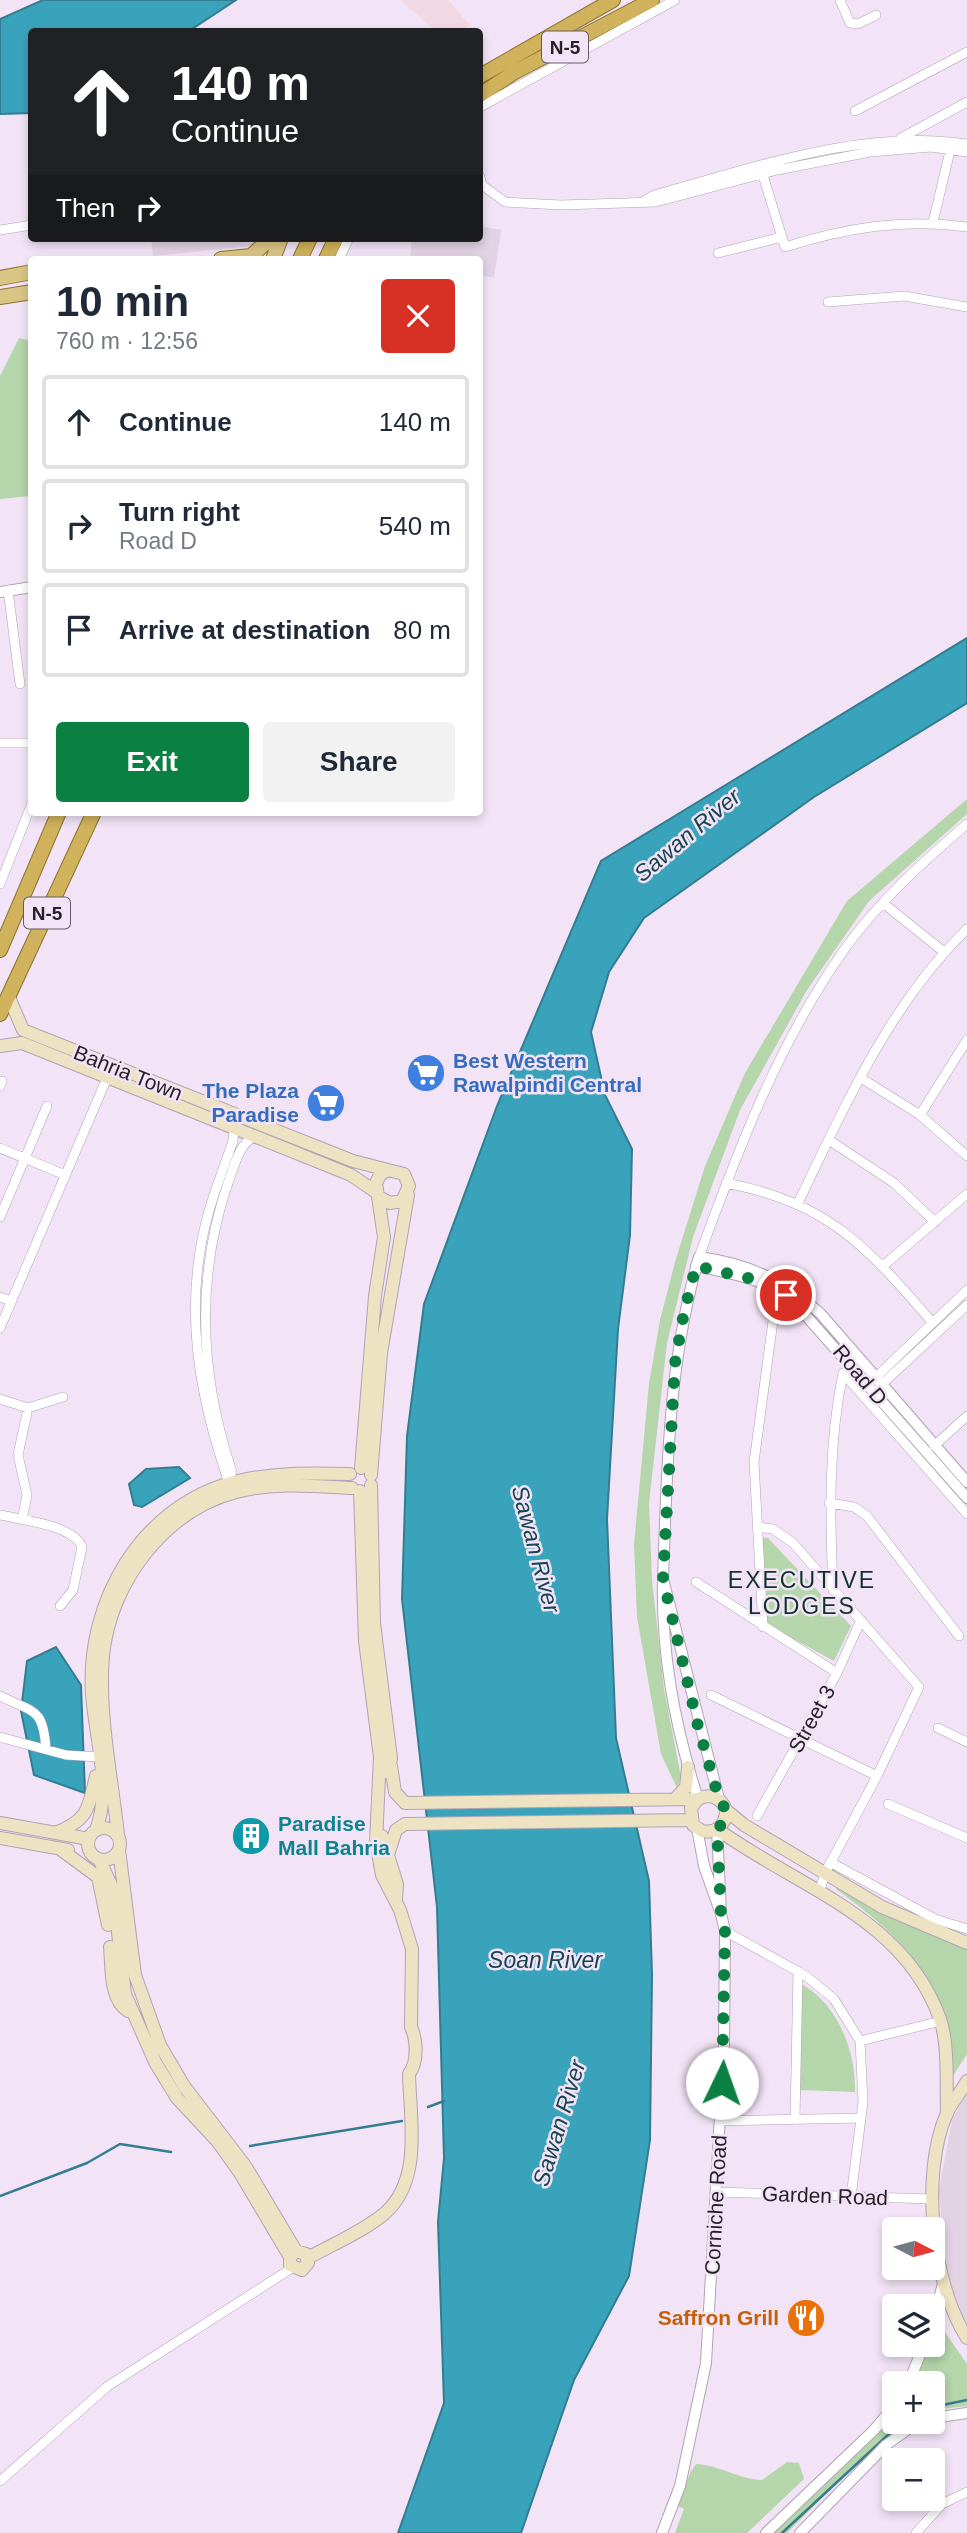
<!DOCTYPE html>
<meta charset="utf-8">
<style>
body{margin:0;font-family:Helvetica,sans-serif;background:#f2f2f3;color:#1f2937;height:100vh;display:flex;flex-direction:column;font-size:26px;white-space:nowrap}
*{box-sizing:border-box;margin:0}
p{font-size:23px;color:#747a83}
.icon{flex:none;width:38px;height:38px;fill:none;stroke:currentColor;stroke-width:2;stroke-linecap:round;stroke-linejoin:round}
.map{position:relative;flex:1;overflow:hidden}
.sheet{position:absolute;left:28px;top:256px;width:455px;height:560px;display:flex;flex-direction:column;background:#fff;border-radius:7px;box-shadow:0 4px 10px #0003}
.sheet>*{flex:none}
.top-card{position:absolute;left:28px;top:28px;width:455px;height:214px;border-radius:7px;box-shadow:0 4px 10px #0003;background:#202124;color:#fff;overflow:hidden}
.needle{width:46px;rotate:96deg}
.controls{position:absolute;left:882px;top:2217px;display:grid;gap:14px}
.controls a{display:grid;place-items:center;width:63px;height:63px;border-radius:7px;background:#fff;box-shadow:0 4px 10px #0003;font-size:35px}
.pin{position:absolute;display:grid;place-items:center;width:60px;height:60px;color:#fff;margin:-30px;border:4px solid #fff;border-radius:50%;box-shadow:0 2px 7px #0007}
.me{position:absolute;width:77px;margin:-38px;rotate:3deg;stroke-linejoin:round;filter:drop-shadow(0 0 5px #0008)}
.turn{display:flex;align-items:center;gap:24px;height:147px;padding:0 28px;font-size:32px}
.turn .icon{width:91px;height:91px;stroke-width:2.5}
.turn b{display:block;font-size:49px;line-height:60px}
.then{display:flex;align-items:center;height:66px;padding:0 28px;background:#0003;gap:14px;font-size:26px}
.round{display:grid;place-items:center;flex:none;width:74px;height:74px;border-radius:7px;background:#f2f2f3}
.head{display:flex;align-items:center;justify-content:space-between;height:119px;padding:0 28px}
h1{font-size:42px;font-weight:700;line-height:52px}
.action{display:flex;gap:14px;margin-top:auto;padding:14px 28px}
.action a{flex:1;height:80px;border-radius:7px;background:#0b8043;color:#fff;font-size:28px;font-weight:700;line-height:80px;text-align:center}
.action a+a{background:#f2f2f3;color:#1f2937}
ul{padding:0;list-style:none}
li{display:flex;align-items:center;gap:21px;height:94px;margin:0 14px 10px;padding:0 14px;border:4px solid #e0e1e3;border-radius:7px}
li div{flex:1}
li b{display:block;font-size:26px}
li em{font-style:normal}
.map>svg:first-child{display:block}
.commercial{fill:#e2d3e4}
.education{fill:#f1d8e2}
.green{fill:#b5d5ab}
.water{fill:#3aa3bc;stroke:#347c8f;stroke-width:2}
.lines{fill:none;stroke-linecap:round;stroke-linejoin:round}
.stream{stroke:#347c8f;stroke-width:2.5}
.minor-casing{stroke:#b0a3b4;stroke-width:10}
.tertiary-casing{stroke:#b0a3b4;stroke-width:12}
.secondary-casing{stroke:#b0a3b4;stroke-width:14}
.primary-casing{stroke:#8c732e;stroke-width:16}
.trunk-casing{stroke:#8c732e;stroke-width:16}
.minor{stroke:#fff;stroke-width:9}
.tertiary{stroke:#fff;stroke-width:10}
.secondary{stroke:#ede2c2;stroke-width:12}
.primary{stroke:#dbc584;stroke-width:14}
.trunk{stroke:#cfb25b;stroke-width:14}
.route{stroke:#0b8043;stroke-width:12;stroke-dasharray:0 21.6}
.labels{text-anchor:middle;stroke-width:5;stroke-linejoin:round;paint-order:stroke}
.shield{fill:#f2e4f6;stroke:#635c65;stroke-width:2}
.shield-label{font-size:19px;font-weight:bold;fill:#262127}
.shop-label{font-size:21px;font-weight:bold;fill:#366cbe;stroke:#f2e4f6;text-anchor:start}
.street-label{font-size:21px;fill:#262127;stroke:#f2e4f6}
.culture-label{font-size:21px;font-weight:bold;fill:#0d838f;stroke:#f2e4f6;text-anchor:start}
.food-label{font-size:21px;font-weight:bold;fill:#c56008;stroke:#f2e4f6;text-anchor:end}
.water-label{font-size:23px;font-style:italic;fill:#16444f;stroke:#f2e4f6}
.neighbourhood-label{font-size:23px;letter-spacing:2px;fill:#11312b;stroke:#f2e4f6}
</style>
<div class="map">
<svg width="967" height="2533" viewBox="0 0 967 2533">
<rect width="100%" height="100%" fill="#f2e4f6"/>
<path class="commercial" d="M480 226 501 230 494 278 480 275V259H410L412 238H480Z
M151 238H259L253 246 153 256Z
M967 2092V2327L947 2284 939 2190 952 2120Z"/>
<path class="education" d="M401 0H448L470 25 461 31H435Z"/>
<path class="green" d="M19 338 31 341V496L0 499V376Z
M967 799V814L869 901 807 990 740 1110 693 1237 667 1343 649 1503 652 1580 664 1689 681 1777 677 1788 661 1754 637 1617 634 1544 649 1384 660 1320 675 1262 705 1166 745 1073 847 901Z
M760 1537 768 1538 851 1626 834 1661 766 1624Z
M838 1884 967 1947V2054L951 2079C947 2056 945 2032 939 2010 925 1956 878 1920 836 1889Z
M800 1983C837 2003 856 2050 855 2092L798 2090Z
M936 2319 967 2364V2406L933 2410V2384H912L928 2345H933Z
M894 2406V2422H912L847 2473 787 2533H771Z
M787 2462 799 2463 804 2479 747 2533H675L684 2509 678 2506 690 2473 696 2464C719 2465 738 2479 762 2480Z"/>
<path class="water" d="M43 0H236L189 31 32 32 31 113 0 114V19Z
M967 638V703L814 797 644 918 609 972 591 1032 605 1095 632 1149 630 1235 618 1329 607 1519 616 1738 649 1881 652 1975 650 2140 629 2276 574 2380 521 2533H398L444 2403 438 2222 444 2158 437 1907 402 1599 407 1436 424 1304 497 1106 601 861Z
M179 1467 190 1478 142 1507 134 1505 129 1484 146 1469Z
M56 1647 81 1685 85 1793 34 1775 21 1711 27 1661Z"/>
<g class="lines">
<path class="stream" d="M428 2107 444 2101
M250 2146 402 2121
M0 2196 87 2163 120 2144 171 2152
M933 2407 967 2400
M782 2533 902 2422"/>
<g class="minor-casing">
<path id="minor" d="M840 0 850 23 858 24 876 15
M480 107 675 0
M855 111 967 52
M901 138 967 102
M761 169 785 247C845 228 904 218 967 227
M480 177 482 185 505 202 561 205 656 202 777 170 870 152 931 147 967 152
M644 201 654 195C754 168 863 128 967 144
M933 222 951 147
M0 230 32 225
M718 253 782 237
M339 259 349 238
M828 302 904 296 967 307
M8 590 20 684
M0 743H32
M0 884 32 803
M883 903 944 952
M861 1078 920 1115 967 1156
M0 1086 2 1081
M920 1115 967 1040
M829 1140 894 1183 935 1222
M0 1148 65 1175
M726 1183C829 1203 866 1246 932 1322
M798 1203C845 1106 889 1005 967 929
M0 1217 47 1106
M699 1257C738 1150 778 1044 844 950 878 902 923 862 967 824
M883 1266 967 1194
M0 1297 11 1301
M0 1328 107 1078
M843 1373 967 1514
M872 1381 967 1290
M879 1387 967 1305
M0 1399 28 1408 18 1455 27 1495 22 1520
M28 1408 63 1397
M934 1446 967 1416
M232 1472C200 1376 195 1277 229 1180 235 1164 239 1144 255 1136
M229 1483C199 1396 183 1310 207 1218 214 1192 224 1167 233 1141L234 1124
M829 1503 854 1507 867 1516 959 1636
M0 1515C22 1520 73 1525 82 1547L73 1590 60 1606
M757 1527 773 1529 793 1543 919 1687 877 1776 825 1873 820 1890
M696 1582 837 1673
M833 1590C830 1517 828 1445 843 1373
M763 1627 754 1462 775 1306
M711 1695 877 1776
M0 1696C34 1713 43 1707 46 1749
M938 1728 967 1742
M0 1737 66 1755 99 1757
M888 1804 967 1838
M757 1816 837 1673 861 1620
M830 1862 935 1919 967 1929
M725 1931 806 1976 834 1999 860 2041 863 2102 851 2197
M860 2041 941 2021
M795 2120 798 1971
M720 2121 861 2118
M717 2192 932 2199
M0 2481 108 2386 292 2268
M916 2533 942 2504 967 2492"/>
</g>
<g class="tertiary-casing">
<path id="tertiary" d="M0 592 32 587
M696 1266C729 1273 767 1279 793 1301L967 1498
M663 1579C667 1470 668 1363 699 1257 750 1264 782 1280 820 1313L967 1482
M698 1799C675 1727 661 1655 663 1579L719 1799
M697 1828 704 1866 721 1914 717 1829
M933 2319 943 2284
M908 2384 924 2345
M933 2418 967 2413
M662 2533 680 2486 706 2363 724 2045 725 1931 721 1914
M766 2533 874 2430 894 2406
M800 2533 886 2445 918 2422"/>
</g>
<g class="secondary-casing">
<path id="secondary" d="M8 995 23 1030 353 1161 388 1170
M0 1046 22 1043 351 1175 376 1192
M361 1468 375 1296 384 1237 376 1183 380 1175 388 1170 404 1174 409 1186 402 1201 390 1203 379 1197
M371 1475 381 1353 408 1195
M371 1485 374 1623 391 1758 389 1773
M391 1766 395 1792 405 1803 698 1799C710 1793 721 1797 726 1810 726 1825 716 1834 702 1831L693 1825 691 1808 698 1799
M676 1798 686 1787 688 1767
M726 1810 744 1825 882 1907 967 1943
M0 1823 89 1839
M88 1844a16 16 0 1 1 32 0a16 16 0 1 1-32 0Z
M717 1829C797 1887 904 1917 940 2019 949 2044 946 2087 947 2114
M96 1830C112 1789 95 1737 92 1694 86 1602 141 1506 234 1482 272 1472 311 1473 350 1474
M55 1833C89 1820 88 1809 96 1776
M118 1835C112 1777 98 1714 103 1656 110 1583 164 1511 236 1492 274 1482 313 1486 352 1488
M382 1836 397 1884 396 1900
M0 1838 68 1850
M60 1849 98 1877 108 1925
M119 1850 135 1975 160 2045 184 2086 246 2167 296 2251 306 2254 308 2263 302 2270 290 2265V2257L296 2251
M388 1855 396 1830 405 1824 691 1820
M99 1859 113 1889 125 1994 155 2062 177 2098 218 2142 240 2173 290 2257
M110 1947C112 1966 109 2000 128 2011
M967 2081C961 2092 952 2102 947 2113 920 2173 932 2284 967 2338
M308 2258C333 2244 362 2232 384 2214 423 2181 410 2119 409 2074 418 2062 417 2040 411 2027L412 1949 400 1910 382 1875 376 1842 380 1757 365 1641 360 1491"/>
</g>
<g class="primary-casing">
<path id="primary" d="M221 259 251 256 271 238
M273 259 281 238
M0 278 32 272
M0 297 32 292"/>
</g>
<g class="trunk-casing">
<path id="trunk" d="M480 76 613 0
M480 95 513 73 652 0
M300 259 310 238
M326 259 336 238
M0 950 59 812
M0 1014 94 812"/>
</g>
<use href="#minor" class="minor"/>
<use href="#tertiary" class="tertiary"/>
<use href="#secondary" class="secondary"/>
<use href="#primary" class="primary"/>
<use href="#trunk" class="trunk"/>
</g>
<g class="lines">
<path class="route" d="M722 2083 725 1931 721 1914 717 1829 723 1823 726 1810 719 1799 698 1726 663 1579 675 1363 684 1312 696 1266 748 1278 786 1295"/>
</g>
<defs>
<g id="supermarket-disc" transform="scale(2.0125)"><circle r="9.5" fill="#3f7fe0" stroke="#f2e4f6"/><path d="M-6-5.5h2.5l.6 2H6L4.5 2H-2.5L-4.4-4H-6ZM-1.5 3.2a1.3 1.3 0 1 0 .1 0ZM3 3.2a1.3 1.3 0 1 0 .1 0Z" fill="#fff"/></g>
<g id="building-disc" transform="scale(2.0125)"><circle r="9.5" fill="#0f9aa8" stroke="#f2e4f6"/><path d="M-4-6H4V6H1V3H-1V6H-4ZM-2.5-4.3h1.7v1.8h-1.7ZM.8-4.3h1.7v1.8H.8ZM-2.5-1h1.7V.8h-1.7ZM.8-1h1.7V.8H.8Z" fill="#fff"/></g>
<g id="restaurant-disc" transform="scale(2.0125)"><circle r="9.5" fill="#e8710a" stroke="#f2e4f6"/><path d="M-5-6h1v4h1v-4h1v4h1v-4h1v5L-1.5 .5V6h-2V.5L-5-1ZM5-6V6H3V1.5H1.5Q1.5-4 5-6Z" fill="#fff"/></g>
</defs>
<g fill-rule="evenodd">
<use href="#supermarket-disc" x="426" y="1073"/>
<use href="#supermarket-disc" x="326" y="1103"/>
<use href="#building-disc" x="251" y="1836"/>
<use href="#restaurant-disc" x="806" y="2318"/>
</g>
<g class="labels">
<g class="shield">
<rect x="542" y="31.5" width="46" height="31" rx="5"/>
<rect x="24" y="897.5" width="46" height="31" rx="5"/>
</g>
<g class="shield-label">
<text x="565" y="54">N-5</text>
<text x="47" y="920">N-5</text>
</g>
<g class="shop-label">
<text x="453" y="1068">Best Western<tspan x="453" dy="24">Rawalpindi Central</tspan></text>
<text x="299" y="1098" text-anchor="end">The Plaza<tspan x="299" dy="24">Paradise</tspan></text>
</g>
<g class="street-label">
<text transform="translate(128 1073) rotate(22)" y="7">Bahria Town</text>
<text transform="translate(860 1375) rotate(50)" y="7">Road D</text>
<text transform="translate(812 1719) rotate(-61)" y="7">Street 3</text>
<text transform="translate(825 2196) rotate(2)" y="7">Garden Road</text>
<text transform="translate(716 2205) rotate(-87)" y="7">Corniche Road</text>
</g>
<g class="culture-label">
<text x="278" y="1831">Paradise<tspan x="278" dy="24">Mall Bahria</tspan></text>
</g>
<g class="food-label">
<text x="779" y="2325">Saffron Grill</text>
</g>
<g class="water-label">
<text transform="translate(687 835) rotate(-40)" y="8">Sawan River</text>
<text transform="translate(536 1549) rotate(75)" y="8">Sawan River</text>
<text x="545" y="1968">Soan River</text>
<text transform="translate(559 2123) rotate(-73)" y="8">Sawan River</text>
</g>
<g class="neighbourhood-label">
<text x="802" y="1588">EXECUTIVE<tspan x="802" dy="26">LODGES</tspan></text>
</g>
</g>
</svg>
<div class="controls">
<a><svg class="needle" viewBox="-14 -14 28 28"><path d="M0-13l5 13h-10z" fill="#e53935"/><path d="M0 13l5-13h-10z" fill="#747a83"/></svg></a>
<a><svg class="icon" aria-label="layers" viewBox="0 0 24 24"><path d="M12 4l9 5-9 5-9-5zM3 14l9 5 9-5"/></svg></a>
<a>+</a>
<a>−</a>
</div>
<div class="pin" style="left:786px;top:1295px;background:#d93025"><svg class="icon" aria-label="arrive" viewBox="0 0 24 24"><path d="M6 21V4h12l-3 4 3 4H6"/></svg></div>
<svg class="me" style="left:722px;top:2083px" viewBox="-20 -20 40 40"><circle r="19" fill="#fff"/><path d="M0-13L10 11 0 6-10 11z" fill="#0b8043"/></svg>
<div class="top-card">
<div class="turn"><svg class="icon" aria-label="ahead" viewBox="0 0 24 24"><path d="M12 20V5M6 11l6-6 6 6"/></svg><div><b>140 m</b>Continue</div></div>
<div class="then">Then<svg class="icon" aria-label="right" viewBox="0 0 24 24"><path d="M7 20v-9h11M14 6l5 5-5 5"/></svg></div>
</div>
<section class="sheet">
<div class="head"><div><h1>10 min</h1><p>760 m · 12:56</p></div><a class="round" style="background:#d93025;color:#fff"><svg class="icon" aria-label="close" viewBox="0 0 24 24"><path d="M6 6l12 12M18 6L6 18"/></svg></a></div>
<ul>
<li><svg class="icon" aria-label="ahead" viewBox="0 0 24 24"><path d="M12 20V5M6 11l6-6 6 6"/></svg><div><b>Continue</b></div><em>140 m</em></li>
<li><svg class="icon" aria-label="right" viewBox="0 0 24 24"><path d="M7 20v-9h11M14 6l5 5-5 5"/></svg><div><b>Turn right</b><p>Road D</p></div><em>540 m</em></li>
<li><svg class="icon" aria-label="arrive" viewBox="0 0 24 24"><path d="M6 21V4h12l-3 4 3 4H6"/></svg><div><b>Arrive at destination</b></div><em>80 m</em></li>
</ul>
<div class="action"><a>Exit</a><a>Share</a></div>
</section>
</div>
